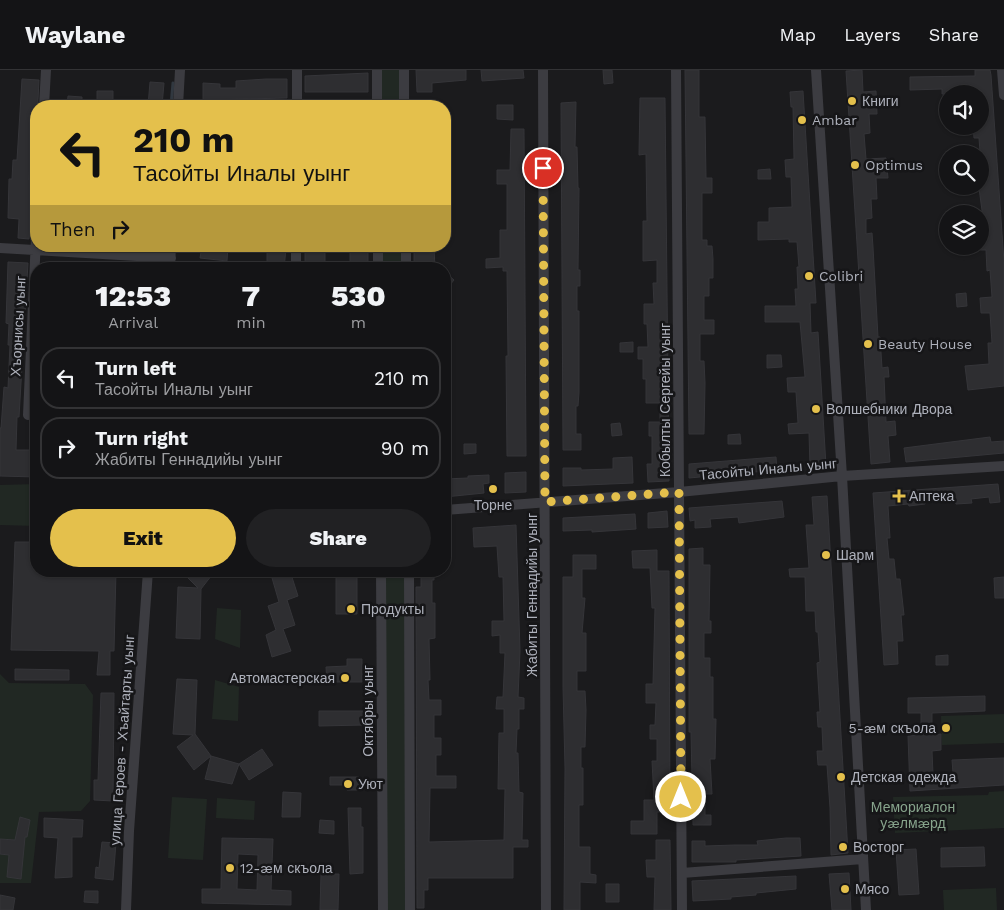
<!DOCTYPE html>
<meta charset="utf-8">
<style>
body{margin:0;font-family:"Work Sans",sans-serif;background:#212123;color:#f1f3f6;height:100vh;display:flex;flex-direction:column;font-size:19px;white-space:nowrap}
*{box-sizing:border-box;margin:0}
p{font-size:16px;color:#9d9ea1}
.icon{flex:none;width:28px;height:28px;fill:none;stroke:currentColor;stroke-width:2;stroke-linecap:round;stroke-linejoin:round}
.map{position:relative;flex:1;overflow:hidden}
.side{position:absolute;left:30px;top:192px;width:421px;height:315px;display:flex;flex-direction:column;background:#141416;border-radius:20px;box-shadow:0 1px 4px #0004,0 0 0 1px #333335}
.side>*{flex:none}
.top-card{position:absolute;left:30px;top:30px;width:421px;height:152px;border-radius:20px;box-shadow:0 1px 4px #0004,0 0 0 1px #333335;background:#e4c04c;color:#111;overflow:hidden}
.fabs{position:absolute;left:939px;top:15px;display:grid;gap:10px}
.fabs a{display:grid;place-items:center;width:50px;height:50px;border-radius:50%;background:#141416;box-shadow:0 1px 4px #0004,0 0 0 1px #333335;font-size:25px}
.pin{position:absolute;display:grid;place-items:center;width:42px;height:42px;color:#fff;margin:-21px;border:2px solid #fff;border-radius:50%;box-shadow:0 1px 5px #0007}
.me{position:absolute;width:55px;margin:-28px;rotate:0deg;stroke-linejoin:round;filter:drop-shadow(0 0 4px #0008)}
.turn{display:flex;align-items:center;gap:18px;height:105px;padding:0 20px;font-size:22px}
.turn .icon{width:65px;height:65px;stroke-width:2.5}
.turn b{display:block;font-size:35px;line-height:42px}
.then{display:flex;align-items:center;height:48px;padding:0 20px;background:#0003;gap:10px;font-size:19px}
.eta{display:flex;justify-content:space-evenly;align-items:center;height:85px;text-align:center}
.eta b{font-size:30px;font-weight:800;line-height:35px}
.button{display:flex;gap:10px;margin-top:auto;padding:10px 20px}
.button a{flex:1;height:58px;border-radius:30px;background:#e4c04c;color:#111;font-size:20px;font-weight:800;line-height:58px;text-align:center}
.button a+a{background:#212123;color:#f1f3f6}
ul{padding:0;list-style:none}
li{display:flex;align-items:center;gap:15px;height:62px;margin:0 10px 8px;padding:0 10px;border:2px solid #333335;border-radius:20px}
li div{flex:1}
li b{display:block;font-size:19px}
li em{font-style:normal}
header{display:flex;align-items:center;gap:30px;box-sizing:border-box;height:70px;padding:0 25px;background:#141416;border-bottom:1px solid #333335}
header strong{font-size:24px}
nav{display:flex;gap:28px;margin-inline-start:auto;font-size:18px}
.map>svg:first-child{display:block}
.green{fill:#212823}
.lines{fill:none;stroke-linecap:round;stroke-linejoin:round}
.stream{stroke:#313840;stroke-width:3}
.building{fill:#2e2e31;stroke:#353539;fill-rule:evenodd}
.minor{stroke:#3c3c41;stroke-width:10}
.route{stroke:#e4c04c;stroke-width:9;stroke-dasharray:0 16.2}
.poi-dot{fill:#e4c04c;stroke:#161618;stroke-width:2}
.labels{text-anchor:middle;stroke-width:5;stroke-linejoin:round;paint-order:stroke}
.poi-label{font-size:14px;fill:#aeb1bb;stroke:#161618;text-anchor:start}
.street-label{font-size:14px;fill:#aeb1bb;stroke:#161618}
.park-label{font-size:14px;fill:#87a48c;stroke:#161618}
</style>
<header>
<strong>Waylane</strong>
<nav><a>Map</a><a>Layers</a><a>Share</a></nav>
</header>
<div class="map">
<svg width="1004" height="840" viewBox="0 0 1004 840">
<rect width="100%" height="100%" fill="#1b1b1d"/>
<path class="green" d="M382 0H401V36H382Z
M382 176H402L403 199H382Z
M36 414V456L0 455V415Z
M384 501H405L406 840H386Z
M217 538 241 540 240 578 215 569Z
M0 604 9 613 85 614 93 625 90 731 81 741 39 742 31 813H0Z
M215 610 239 617 238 651 212 649Z
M1004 644V673L942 675 941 646Z
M1004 721V758L895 763 893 727 988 725 989 722Z
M172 727 207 729 203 790 168 788Z
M217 728 255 731 254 750 216 748Z
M996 818 997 840H944L943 820Z"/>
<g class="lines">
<path class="stream" d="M171 36 173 13
M164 178 165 176"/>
</g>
<path class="building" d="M416 0H466V10L432 13V22H417Z
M481 0H523L524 8 482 11Z
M603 0H612L613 13 604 14Z
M685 0H699V47H705L706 108H712V123H702V170H707V176H712L713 189V208H709V226H704V250H714V264H700V291H704L705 313 704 364H689Z
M862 0 863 22 876 21 877 44H869L870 63 864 64 866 89 886 88 888 108H876L877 129H871L872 148 866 149V164L872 163 873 177 878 267H880L882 298 888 297 889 307H884L886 352 895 351 896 365 888 366 890 392 871 394 846 1Z
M975 0H990L991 5 1004 192V316L968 320 965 296 989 294 988 273H992L990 243H981L980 228 992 227 990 200 987 201 986 180H980V163H985L979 118H981V96L979 68H974L973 56H980V22L942 24V19L910 20V7L975 6Z
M368 3V22H305V6Z
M22 9 39 10 35 89 30 88 29 110 34 111 29 169 18 168 19 149 8 148 9 109H12L13 90H17Z
M266 9H287V28L203 30V13L220 14V18H236V11Z
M150 12 164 13 162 36H148Z
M97 21H113V36H97Z
M803 21 816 233H810L811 263 818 262 826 396 810 397 809 363 789 364 788 354 798 353 796 322H788L787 308 805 307 800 252H765V236H796L795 219H798L797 197H799L797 172H789V169L758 170V152H769V138L792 137 791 107H786L785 90 794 89 793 37H791L790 22Z
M68 26 82 27V36H67Z
M640 28H665L669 411 648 412 647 394H652V366H649V352H660V333H646V309H643V289H638V277H648L647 254H644V234H654L653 213H657V190L643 191V151H647L646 84 639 85Z
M576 32 575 77H577L578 118H579L578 200H580V216H577V241H579V322L578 336H576V364H581V380H563L561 33Z
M497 35H513V50L497 49Z
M511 59H524L526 386H507L506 286H508L507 201H503V197L486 198V189L500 188V160H507V114H497V100H510Z
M770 99 771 109H758V100Z
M202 176H228L227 191 200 188Z
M414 176H434L435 199H414Z
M267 178H286L284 199H267Z
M305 179H325V195H305Z
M350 179H368V193H350Z
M8 192 28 193 19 347H17L16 380H36V407L0 406V358H1L4 317 8 318 10 275H8L9 254 6 253Z
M445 202 454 210 445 221Z
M966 223 967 236 957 237 956 224Z
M633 272V282H620V273Z
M767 285H781L782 297 767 298Z
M620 353 622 365 612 366 611 354Z
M740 364 741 374H728V365Z
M990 367 991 372 1004 371V383L906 392 904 378Z
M464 374H476V383L464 384Z
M632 387 633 413 563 416V398H581V400L613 399V388Z
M776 387 777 400 689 408V394Z
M526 402V422L505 423V403Z
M489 405V413L483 414 484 423 445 427V409L468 408V406Z
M998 414 1000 432 990 433 989 427 971 429 972 433 956 434 955 430 925 432V434L909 436 908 434 888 436 890 468H887L889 489H894L896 509H900L904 545H901L903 571H897L898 594 884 595 873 423Z
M827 426 848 783 831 785 830 738 827 695H818L817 681H823L822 657H818L817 642H820L817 593 820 592 818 562H816L815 541H806L805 507H790L789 499 809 498 806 455H814L812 427Z
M782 431 784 447 739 453 738 447 710 449 711 457 695 458V450L690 451 689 438Z
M667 441 668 457 648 458V443Z
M635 444 636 459 592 462V460L563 461V448Z
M516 455 520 581 518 627 524 628V639H519V659H517L516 683H518L519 722 523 723 522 770H528V777H513V808H428V820H424V838H417L416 517H421V501H434V510H432V533H435V568L429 569 430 610H428L429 630H441V645H434V668H441V685H436V706H456V718H430L429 772 504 770 505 719H498L499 663H504V639H496L497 627H503L505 583H500V565L492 566V551H504L503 507H499L497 476 474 477 473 458Z
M15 472H36V501H116L114 581H110V605H97L99 581 11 580Z
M703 478V495H710L709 551H711V563H704V588H710V607H713V649H716L715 689H710L712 724H705V745H711V755H693L691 662H689V479Z
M657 480V501H669L670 742H657V764H631V751H644V730H654L652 691H657V669H650V655H655L656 633H646V614H653L655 538H652L650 498H633L632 481Z
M573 485H596V499H582V528H585L582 563H586V601H577V621H585L586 640 585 677H581V698H583V735H579V777H590V804L596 805V813L580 812V840H564L565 698 563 617V507H573Z
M181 501H215L201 519 200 569 176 568 178 517 198 518Z
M270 501H276L279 505 290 501 298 526 287 530 295 555 283 559 291 581 272 587 266 565 276 560 268 536 279 532Z
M336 507H357V544H336Z
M1004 507V528H995L994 508Z
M948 585V595H936V586Z
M347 589H362V612H327L326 597 347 596Z
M15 599 69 600V610H15Z
M177 609 197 610 195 664 211 686 194 700 177 677 193 665 173 664Z
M101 623H114L113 731 94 730V710H98Z
M985 626V641L932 643V665L941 664V680L932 681 933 704 953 703 952 690 1004 688V715L910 721 908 666 921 665V643H908V628Z
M319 641H363L364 655 319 656Z
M262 679 273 695 249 710 239 694 232 714 205 709 211 686 239 694Z
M330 707H359V720H347V715H330Z
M283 722 301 723 300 747H282Z
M348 738H361V757H363V803L350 804Z
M20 747 30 750 27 767H25L21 809 7 807 9 785 0 784V769L15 770Z
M44 748 83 750 82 767H72V807L55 808 58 768 44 767Z
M320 750 334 751V764L319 763Z
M222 768 273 769 271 820 291 821V835L202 833V819H221ZM238 784 258 785 257 820 237 819Z
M786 768H800L801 786 736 790V792H692V771H705V776L735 775H758L757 771Z
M656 770H670L671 840H654L655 807H647L646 790H656Z
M102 772 116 773 113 810 95 808 96 797 99 798Z
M984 777 985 796 941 797V778Z
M916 779 919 824 899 825 896 780Z
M849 803 851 840H832L829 804Z
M321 804H339L338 840H320Z
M796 806V819L756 823V825L731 827V829L693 831 692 811Z
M606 814H619V832H606Z
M85 821H98V833L84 832Z
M0 825 15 828 13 840H0Z"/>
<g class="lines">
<path class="minor" d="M377 0V36
M404 0V36
M543 0 546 840
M676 0 682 840
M816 0 842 406 866 840
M1002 0 1004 25
M44 36 46 0
M178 36 180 0
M297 36V0
M378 176V199
M406 176V199
M0 178 171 188
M170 199 171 176
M296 199V176
M28 345 36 168
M445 440 679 422 842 406 1004 396
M381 501 383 840
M409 501 410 840
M682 803 863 789
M126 840 129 761 148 501"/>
</g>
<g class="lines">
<path class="route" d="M543 98 545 432 679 422 681 727"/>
</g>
<g class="poi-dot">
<circle cx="852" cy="31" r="5"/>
<circle cx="802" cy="50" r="5"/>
<circle cx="855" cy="95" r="5"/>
<circle cx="809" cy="206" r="5"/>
<circle cx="868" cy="274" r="5"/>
<circle cx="816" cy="339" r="5"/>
<circle cx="493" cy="419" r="5"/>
<path d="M896.5 418.5h5v5h5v5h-5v5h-5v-5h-5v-5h5z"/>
<circle cx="826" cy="485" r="5"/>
<circle cx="351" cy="539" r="5"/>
<circle cx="345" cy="608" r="5"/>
<circle cx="946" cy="658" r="5"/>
<circle cx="841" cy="707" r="5"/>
<circle cx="348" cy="714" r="5"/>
<circle cx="843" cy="777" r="5"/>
<circle cx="230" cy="798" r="5"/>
<circle cx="845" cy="819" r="5"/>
</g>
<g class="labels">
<g class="poi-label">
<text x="862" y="36">Книги</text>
<text x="812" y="55">Ambar</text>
<text x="865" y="100">Optimus</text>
<text x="819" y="211">Colibri</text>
<text x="878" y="279">Beauty House</text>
<text x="826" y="344">Волшебники Двора</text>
<text x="909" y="431">Аптека</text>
<text x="493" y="440" text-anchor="middle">Торне</text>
<text x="836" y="490">Шарм</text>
<text x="361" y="544">Продукты</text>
<text x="335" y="613" text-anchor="end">Автомастерская</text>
<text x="936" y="663" text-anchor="end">5-æм скъола</text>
<text x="851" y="712">Детская одежда</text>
<text x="358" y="719">Уют</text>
<text x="853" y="782">Восторг</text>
<text x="240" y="803">12-æм скъола</text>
<text x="855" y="824">Мясо</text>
</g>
<g class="street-label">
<text transform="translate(18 256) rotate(-87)" y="5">Хъорнисы уынг</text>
<text transform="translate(665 330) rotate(-90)" y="5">Кобылты Сергейы уынг</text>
<text transform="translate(768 399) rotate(-5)" y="5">Тасойты Иналы уынг</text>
<text transform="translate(532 525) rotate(-90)" y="5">Жабиты Геннадийы уынг</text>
<text transform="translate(368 641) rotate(-90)" y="5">Октябры уынг</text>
<text transform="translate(122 670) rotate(-86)" y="5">улица Героев - Хъайтарты уынг</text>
</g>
<g class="park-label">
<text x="913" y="742">Мемориалон<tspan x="913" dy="16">уæлмæрд</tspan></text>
</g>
</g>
</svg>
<div class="fabs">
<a><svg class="icon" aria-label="sound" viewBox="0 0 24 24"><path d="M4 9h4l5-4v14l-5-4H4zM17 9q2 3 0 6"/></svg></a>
<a><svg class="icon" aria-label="search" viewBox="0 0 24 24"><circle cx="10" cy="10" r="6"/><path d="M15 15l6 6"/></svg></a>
<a><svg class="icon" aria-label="layers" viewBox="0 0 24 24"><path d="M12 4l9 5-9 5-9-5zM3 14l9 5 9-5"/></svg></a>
</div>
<div class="pin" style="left:543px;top:98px;background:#d93025"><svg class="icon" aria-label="arrive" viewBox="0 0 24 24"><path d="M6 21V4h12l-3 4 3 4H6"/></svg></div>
<svg class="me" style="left:681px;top:727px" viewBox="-20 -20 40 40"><circle r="17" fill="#e4c04c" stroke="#fff" stroke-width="3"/><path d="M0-11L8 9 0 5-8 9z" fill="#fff"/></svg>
<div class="top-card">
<div class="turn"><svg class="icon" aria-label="left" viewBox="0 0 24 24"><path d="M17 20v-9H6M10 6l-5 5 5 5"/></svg><div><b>210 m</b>Тасойты Иналы уынг</div></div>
<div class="then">Then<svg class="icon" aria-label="right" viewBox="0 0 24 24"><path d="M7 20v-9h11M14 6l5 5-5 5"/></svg></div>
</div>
<section class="side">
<div class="eta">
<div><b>12:53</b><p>Arrival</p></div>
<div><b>7</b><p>min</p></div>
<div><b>530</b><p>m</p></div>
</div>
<ul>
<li><svg class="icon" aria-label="left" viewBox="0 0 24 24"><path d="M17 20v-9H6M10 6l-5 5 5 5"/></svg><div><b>Turn left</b><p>Тасойты Иналы уынг</p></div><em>210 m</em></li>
<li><svg class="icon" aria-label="right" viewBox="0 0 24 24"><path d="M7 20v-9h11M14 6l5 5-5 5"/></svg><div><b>Turn right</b><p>Жабиты Геннадийы уынг</p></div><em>90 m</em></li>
</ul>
<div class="button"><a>Exit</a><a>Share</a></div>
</section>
</div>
